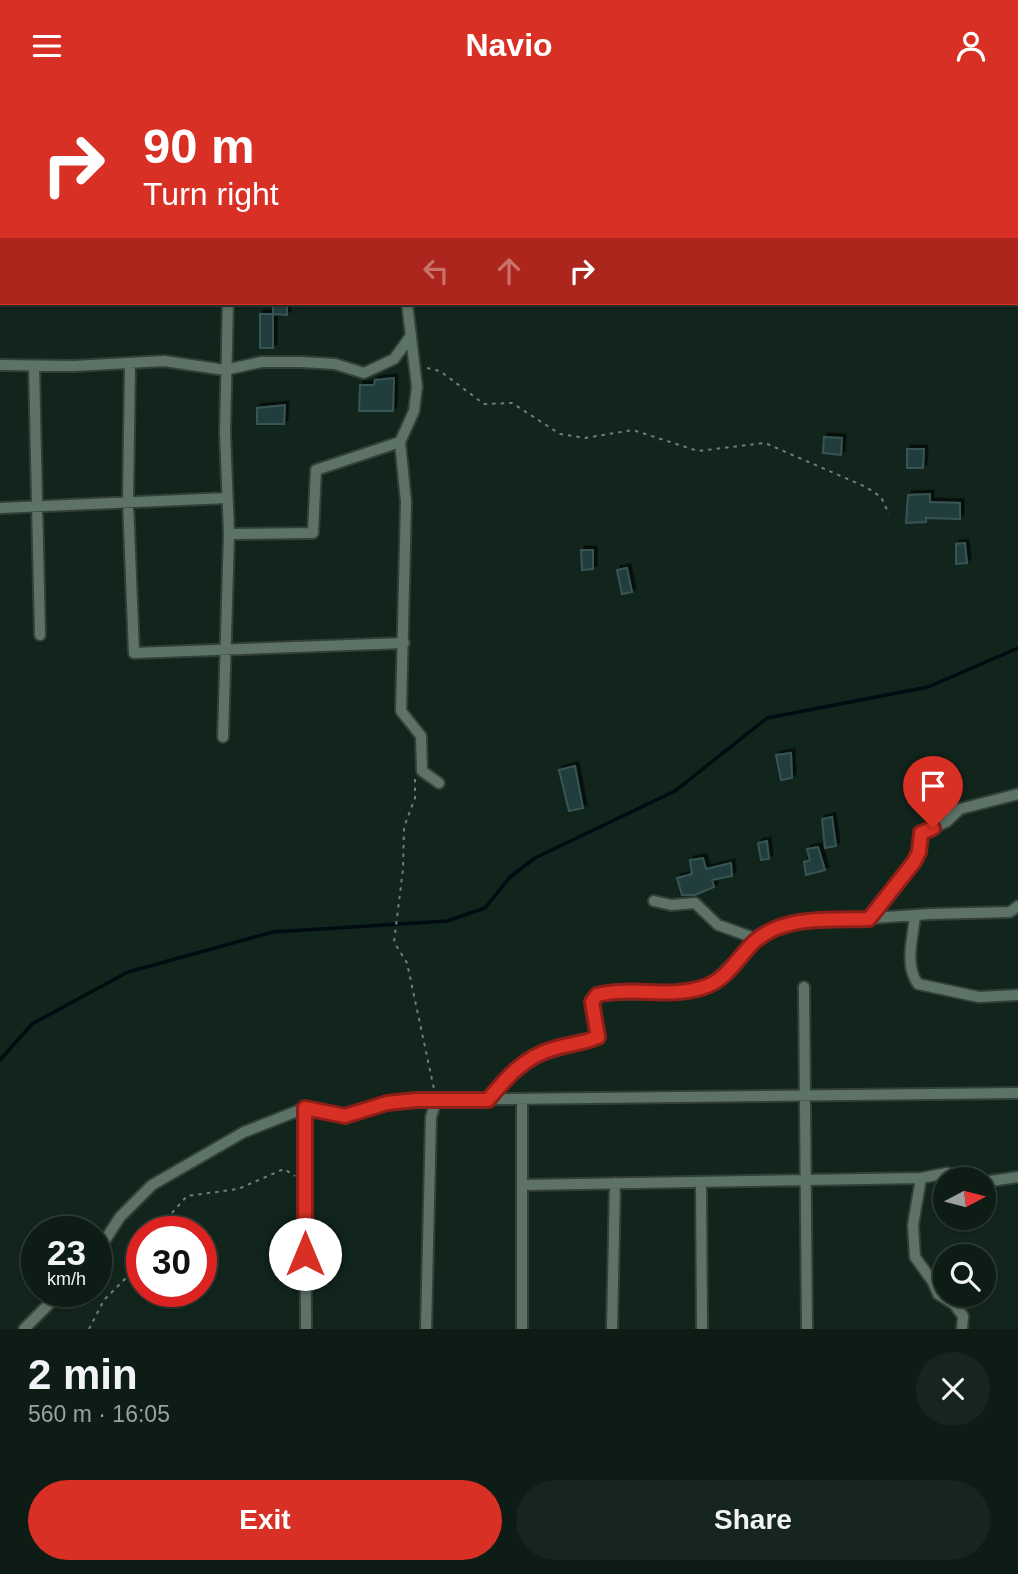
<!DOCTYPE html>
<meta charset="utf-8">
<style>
body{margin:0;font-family:Arial,sans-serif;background:#16251e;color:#f1f3f6;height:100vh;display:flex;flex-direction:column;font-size:26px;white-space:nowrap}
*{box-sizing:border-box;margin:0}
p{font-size:23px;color:#9aa1a0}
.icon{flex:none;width:38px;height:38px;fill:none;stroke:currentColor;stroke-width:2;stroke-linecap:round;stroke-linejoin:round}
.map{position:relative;height:1238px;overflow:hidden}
.details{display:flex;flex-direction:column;background:#0d1c15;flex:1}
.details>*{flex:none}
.banner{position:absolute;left:0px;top:0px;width:1018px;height:214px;box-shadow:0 2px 5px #0004,0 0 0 2px #2d3a34;background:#d93025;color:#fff;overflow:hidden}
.needle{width:46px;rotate:83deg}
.fabs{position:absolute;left:933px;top:1076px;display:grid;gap:14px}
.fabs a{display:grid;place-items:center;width:63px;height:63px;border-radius:50%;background:#0d1c15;box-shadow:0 2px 5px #0004,0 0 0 2px #2d3a34;font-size:35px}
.speed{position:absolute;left:21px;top:1125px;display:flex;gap:14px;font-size:35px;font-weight:700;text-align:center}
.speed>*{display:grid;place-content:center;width:91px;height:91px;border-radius:50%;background:#0d1c15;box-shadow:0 2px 5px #0004,0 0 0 2px #2d3a34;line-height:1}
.speed small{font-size:18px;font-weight:400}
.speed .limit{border:10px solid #d22;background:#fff;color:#111}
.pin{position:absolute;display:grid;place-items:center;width:60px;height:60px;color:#fff;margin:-72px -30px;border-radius:50% 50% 50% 0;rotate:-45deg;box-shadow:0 0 7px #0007}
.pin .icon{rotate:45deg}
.me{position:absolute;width:77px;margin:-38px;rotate:0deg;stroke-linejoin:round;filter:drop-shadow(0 0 5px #0008)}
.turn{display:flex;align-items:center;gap:24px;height:147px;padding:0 28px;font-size:32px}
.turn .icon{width:91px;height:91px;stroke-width:2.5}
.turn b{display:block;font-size:49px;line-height:60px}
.lanes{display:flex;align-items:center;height:66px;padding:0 28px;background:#0003;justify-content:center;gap:35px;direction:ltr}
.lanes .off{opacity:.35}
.round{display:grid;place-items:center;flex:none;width:74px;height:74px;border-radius:37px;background:#16251e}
.head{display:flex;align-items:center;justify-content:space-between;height:119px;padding:0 28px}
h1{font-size:42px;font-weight:600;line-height:52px}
.primary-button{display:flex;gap:14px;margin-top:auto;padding:14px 28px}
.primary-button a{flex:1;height:80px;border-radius:42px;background:#d93025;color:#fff;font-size:28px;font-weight:600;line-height:80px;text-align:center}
.primary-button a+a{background:#16251e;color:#f1f3f6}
header{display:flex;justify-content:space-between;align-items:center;height:91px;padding:0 28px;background:#d93025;color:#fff;font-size:32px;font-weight:600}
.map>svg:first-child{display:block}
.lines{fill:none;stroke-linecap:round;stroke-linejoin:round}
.stream{stroke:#010c12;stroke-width:3.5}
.building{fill:#223c3c;stroke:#395454;stroke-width:2;filter:url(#shadow)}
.minor-casing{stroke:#324039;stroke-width:14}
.path{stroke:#6e7f77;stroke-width:2;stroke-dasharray:3.5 5;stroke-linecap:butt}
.minor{stroke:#5d7368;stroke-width:10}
.route-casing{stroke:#8d1f18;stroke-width:18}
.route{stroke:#d93025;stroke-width:12}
</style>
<header><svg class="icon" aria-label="menu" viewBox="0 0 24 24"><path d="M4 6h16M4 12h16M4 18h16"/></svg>Navio<svg class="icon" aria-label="person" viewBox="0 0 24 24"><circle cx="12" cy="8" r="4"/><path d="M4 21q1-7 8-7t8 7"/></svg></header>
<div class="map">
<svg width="1018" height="1238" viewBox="0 0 1018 1238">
<defs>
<filter id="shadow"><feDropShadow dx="3.5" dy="-3.5" stdDeviation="0" flood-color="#0009"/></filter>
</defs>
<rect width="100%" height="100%" fill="#11251c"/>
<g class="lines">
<path class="stream" d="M0 969 32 933 128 881 273 841 447 830 485 817 510 786 535 767 675 700 767 627 928 596 1018 557"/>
</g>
<path class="building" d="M273 212H287V224L273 223Z
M260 223H273V257H260Z
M394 287 393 320H359L360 294H374L375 289Z
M285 314 284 333H257V317Z
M824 346 842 347 841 364 823 362Z
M907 358H924L923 377H907Z
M930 403V411L960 412V428L926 427V431L906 432 908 404Z
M965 452 967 472 956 473V453Z
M581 459H593V478L582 479Z
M627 477 632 501 622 503 617 479Z
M791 662 792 687 781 689 776 664Z
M575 675 583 717 569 720 559 679Z
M832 726 836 755 825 757 822 728Z
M767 750 769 768 761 769 758 752Z
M818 756 825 779 806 784 804 771 810 769 807 758Z
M703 767 706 778 731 772 732 785 712 789 714 796 695 804H682L677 787 692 783 690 769Z"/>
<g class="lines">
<g class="minor-casing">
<path id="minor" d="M229 0V2
M407 2V0
M866 2V0
M0 68 2 69
M1017 101H1018
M0 168H2
M407 212 417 296 414 320 400 351 406 411 401 620 421 645 422 680 439 692
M130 272 128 411 134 562 404 552
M0 274 74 275 164 270 225 279 261 271H301L335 273 364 282 394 268 410 246
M34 275 40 544
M0 417 227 407
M229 443 313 442 316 379 400 351
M223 646 229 443 225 341 228 212
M654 810 671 814 695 812 718 834 757 848
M915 825C913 847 904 874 918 893L979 906 1018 904
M869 828 913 771 919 761 921 742 946 731 960 718 1018 703
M804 896 807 1238
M487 1009 511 981 528 969 598 945 592 911 597 904 681 901 712 893 757 848 771 839 789 833 930 823 1010 821 1018 815
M522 1009V1238
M305 1017 306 1238
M921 1087 913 1134 915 1166 933 1191 938 1203 954 1213 963 1225 962 1238
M701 1091 702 1238
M984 1091 1018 1086
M522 1094 921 1087 947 1082 963 1088
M96 1163 120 1126 152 1094 244 1041 305 1017 345 1025 387 1012 416 1009 1018 1002
M24 1238 62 1200
M426 1238 431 1026 436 1010
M612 1238 615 1092"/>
</g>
<path class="path" d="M427 277 440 280 484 313 512 312 560 343 585 347 633 339 698 360 765 352 866 396 881 406 889 423
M415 688V707L404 736 403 778 394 851 407 872 434 998
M155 1141 187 1105 238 1098 284 1078 295 1085
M89 1238 104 1209 132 1181 142 1164"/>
<use href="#minor" class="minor"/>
</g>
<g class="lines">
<g class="route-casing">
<path id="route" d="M305 1163V1017L345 1025 387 1012 416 1009H488C507 986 525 965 556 957 570 953 584 952 598 946L592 911 597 904C631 895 669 908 704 896 727 889 738 866 755 850 785 824 832 829 869 828L914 771 919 761 921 742 933 737"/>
</g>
<use href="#route" class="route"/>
</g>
</svg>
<div class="fabs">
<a><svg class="needle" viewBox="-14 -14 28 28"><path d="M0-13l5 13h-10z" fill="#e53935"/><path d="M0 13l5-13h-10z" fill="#9aa1a0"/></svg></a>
<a><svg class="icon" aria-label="search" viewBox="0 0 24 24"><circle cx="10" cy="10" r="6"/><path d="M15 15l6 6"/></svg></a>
</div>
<div class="speed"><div>23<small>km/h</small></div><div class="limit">30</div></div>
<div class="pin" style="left:933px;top:737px;background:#d93025"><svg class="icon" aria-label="arrive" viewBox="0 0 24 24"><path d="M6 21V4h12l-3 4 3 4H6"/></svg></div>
<svg class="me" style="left:305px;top:1163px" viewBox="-20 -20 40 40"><circle r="19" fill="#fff"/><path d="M0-13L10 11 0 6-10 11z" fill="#d93025"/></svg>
<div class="banner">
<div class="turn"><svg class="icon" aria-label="right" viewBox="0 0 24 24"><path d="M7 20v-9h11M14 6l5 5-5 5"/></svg><div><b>90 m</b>Turn right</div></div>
<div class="lanes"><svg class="icon off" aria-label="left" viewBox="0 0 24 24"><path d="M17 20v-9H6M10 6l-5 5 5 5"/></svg><svg class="icon off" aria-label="ahead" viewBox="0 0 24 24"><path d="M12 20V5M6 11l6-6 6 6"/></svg><svg class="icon" aria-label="right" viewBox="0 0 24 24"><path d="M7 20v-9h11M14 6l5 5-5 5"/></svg></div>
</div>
</div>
<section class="details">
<div class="head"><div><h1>2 min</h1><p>560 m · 16:05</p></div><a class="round"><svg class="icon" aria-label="close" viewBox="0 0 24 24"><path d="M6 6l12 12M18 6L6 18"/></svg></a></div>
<div class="primary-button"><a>Exit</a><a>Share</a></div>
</section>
